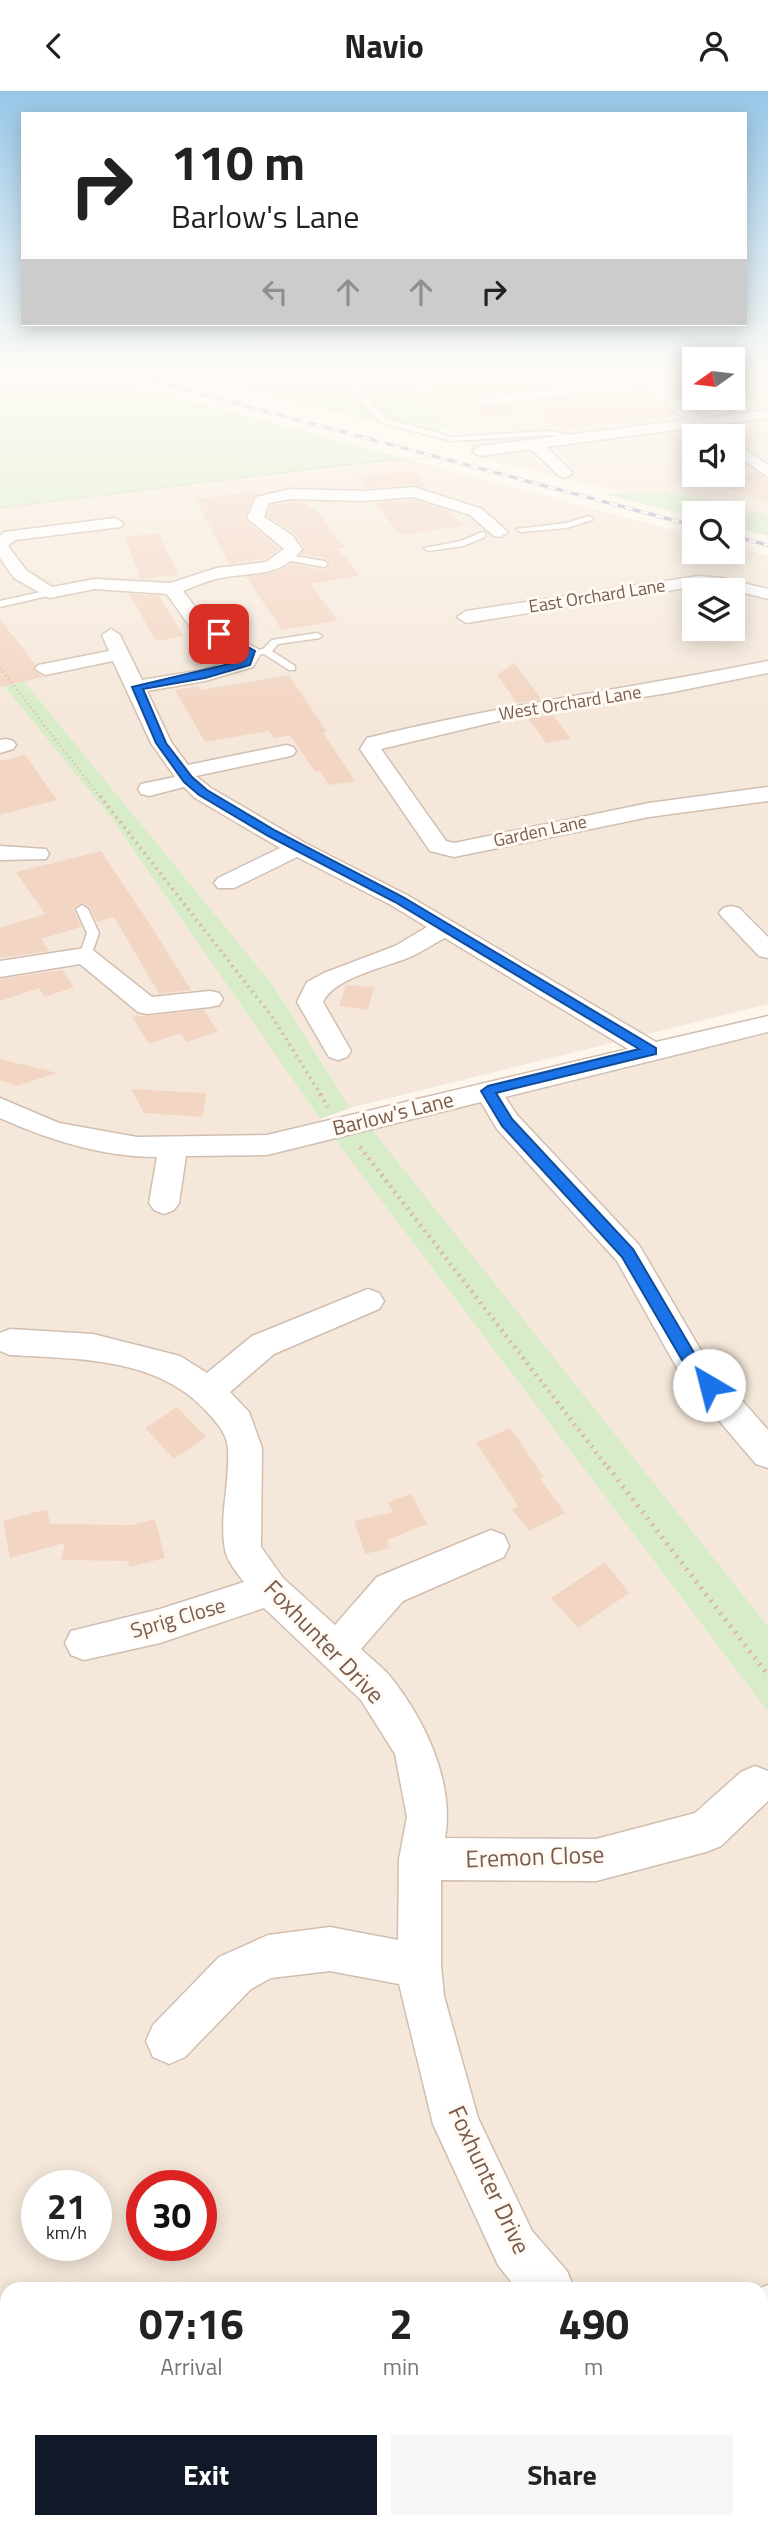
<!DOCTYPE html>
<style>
body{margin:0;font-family:"Titillium Web",sans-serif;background:#f6f6f6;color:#222;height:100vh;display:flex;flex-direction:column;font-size:26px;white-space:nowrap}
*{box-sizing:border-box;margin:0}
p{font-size:23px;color:#767676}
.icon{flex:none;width:38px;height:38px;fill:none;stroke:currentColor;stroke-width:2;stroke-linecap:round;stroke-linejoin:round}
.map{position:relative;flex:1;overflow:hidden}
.details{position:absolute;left:0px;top:2191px;width:768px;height:247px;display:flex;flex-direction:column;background:#fff;border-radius:21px 21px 0 0;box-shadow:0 4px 18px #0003}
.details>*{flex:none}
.top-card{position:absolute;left:21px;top:21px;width:726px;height:214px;border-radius:0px;box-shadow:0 4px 18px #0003;background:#fff;color:#222;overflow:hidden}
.needle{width:46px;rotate:256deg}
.buttons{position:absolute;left:682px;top:256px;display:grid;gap:14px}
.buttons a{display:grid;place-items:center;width:63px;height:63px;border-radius:0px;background:#fff;box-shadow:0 4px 18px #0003;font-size:35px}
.speed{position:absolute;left:21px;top:2079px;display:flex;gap:14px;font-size:35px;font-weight:700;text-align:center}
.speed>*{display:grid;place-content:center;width:91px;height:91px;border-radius:50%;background:#fff;box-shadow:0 4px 18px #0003;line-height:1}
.speed small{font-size:18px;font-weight:400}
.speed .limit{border:10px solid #d22;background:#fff;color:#111}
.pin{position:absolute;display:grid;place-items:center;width:60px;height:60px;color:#fff;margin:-30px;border-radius:14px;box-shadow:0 4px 10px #0006}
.me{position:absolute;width:77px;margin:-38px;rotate:323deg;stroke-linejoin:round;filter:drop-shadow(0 0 5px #0008)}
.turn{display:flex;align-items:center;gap:24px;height:147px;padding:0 35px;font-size:32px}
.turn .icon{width:91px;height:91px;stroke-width:2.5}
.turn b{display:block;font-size:49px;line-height:60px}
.lanes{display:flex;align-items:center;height:66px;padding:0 35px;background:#0003;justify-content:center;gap:35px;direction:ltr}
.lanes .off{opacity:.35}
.eta{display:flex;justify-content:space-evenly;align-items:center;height:119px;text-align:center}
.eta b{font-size:42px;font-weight:700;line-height:49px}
.primary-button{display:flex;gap:14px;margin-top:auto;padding:14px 35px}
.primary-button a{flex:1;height:80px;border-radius:0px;background:#111827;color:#fff;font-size:28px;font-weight:700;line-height:80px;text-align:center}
.primary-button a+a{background:#f6f6f6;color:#222}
header{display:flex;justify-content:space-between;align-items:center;height:91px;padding:0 35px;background:#fff;font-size:32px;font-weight:700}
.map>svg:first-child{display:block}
.residential{fill:#f5e8da;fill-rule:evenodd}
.green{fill:#d8ecc9}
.building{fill:#f3d5c3}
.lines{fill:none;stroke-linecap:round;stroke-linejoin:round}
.service-casing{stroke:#d1beb0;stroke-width:3}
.minor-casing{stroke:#d1beb0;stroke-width:3}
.primary-casing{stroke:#dad1cd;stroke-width:4}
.path-far4{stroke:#d9b8a5;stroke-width:2;stroke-dasharray:1 2.5;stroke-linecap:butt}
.path-far3{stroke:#d9b8a5;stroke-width:2.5;stroke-dasharray:1 3.5;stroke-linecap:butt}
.path-far2{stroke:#d9b8a5;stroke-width:3.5;stroke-dasharray:2 4.5;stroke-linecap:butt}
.path-far1{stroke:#d9b8a5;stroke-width:4.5;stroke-dasharray:2 5;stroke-linecap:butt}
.path{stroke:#d9b8a5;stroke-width:5;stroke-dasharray:2 6;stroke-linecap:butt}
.service{fill:#fff;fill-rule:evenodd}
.minor{fill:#fff;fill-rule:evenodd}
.primary{fill:#fbd9a5;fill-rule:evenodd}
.rail-casing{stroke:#b9a8c9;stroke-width:3.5}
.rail{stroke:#fffaf3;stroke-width:2.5;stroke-dasharray:8;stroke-linecap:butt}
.route{fill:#1a73e8;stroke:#114b97;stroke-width:2}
.labels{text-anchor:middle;stroke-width:6;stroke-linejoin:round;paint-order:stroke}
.far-street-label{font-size:18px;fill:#7a5c4d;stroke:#fffaf3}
.street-label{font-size:21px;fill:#7a5c4d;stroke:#fffaf3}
.near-street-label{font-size:24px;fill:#7a5c4d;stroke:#fffaf3}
</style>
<header><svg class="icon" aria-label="back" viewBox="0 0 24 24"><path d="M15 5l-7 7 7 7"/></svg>Navio<svg class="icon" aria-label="person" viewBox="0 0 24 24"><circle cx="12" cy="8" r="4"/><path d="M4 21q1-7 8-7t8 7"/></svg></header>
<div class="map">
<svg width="768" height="2437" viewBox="0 0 768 2437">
<rect width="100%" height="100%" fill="#fdf6ec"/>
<path class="residential" d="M393 280H695V306H733V280H754L768 289V429L655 408 484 368ZM695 345H733V383H695Z
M410 369 695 445V460H733V456L768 465V913L350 1017 273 894 0 561V417ZM695 499H733V537H695Z
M0 590 112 728 333 1046 768 1621V2437H23L22 2431H761V2198H7V2329L0 2281ZM37 2095H96V2154H37ZM142 2095H201V2154H142Z
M768 943V1535L371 1037Z"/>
<path class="green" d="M0 280H76L407 368 0 417Z
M174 280H393L453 338 416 342Z
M657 401 680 403 768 424V445L733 436V422H695V426L605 403Z
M0 561 273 894 350 1017 320 1028 112 728 0 590Z
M371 1037 768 1535V1621L333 1046Z
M0 2281 7 2329V2431H22L23 2437H0Z"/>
<path class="building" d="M412 280H498L514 292 620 280 626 286 486 303 477 311 486 317 641 299 676 324 559 338 537 319 481 326 471 317 455 319Z
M644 280H670L695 297V317Z
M412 380 429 398 414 393 365 397 357 386Z
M758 382 768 389V412L706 390Z
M254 401 255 404 244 428 280 458 265 468 229 473 196 408Z
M413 409 449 420 463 435 400 444 375 412Z
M293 411H306L311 419 315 418 345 457H338L360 485 310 493 338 530 282 539 246 486 276 481 291 473 324 479 331 473 324 467 301 463 304 456 294 442 267 425 271 414Z
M159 442 178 484 141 488 125 446Z
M129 503 159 505 184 545 156 550Z
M0 528 35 573 34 580 43 586 0 596Z
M514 572 541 608 517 612 497 584Z
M289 584 327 641 323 642 355 690 329 694 320 680 315 681 290 644 274 647 269 640 205 651 175 599 199 595 201 599Z
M552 623 571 648 546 652 528 627Z
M25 664 57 709 0 724V670Z
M101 760 146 827 191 899 159 903 114 826 97 831 90 817 83 812 73 817 81 836 41 848 49 860 0 867V837L45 823 16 781Z
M62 879 74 896 45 906 39 897 0 910V888Z
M346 894 374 896 368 919 339 915Z
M204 919 218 941 187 951 181 942 149 953 132 926Z
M0 968 57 982 16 995 0 989Z
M131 998 206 1002 203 1026 144 1022Z
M177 1316 206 1346 174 1368 145 1337Z
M510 1337 544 1386 540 1388 565 1422 529 1440 512 1418 518 1415 476 1352Z
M411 1403 427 1433 387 1449 389 1457 365 1463 354 1430 393 1421 388 1411Z
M47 1418 50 1433 132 1434 155 1428 165 1467 129 1476 128 1470 61 1469 65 1452 10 1467 3 1430Z
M605 1471 629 1502 578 1537 551 1507Z"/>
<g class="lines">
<g class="service-casing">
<path id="service" d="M333 280H340L387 328 452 346 551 340 582 347 578 349 551 344 452 350 381 332Z
M589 425 593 427 592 429 567 437 520 441 516 438 566 432Z
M482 441 485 442V446L463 455 428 460 424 457 461 450Z
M288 464 324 470 328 473 324 476 285 469V465Z
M49 499 52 500V504L0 516V510Z
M317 542 322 545 320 547 278 553 272 560 295 575V579H289L264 563 251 565 246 562 263 558 272 549Z
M82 814 88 818 99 842 91 865 85 869 79 865 87 842 76 818Z"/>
</g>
<g class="minor-casing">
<path id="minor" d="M623 280H639L704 327 768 319V327L714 334 713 340 708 341 698 336 546 356 573 382 565 387 559 385 531 358 480 365 472 360 480 355 687 329 642 296 486 314 479 310 486 306 632 288Z
M733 350 768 374V386L733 362Z
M414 396 482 418 508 441 500 446 494 445 470 424 413 406 364 410 290 408 269 412 264 426 292 444 302 458C281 487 251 481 220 487 207 490 195 495 183 500L204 528 258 558 261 562 253 576 205 590 147 600 171 651 188 674 286 654 293 656 296 660 293 664 286 666 196 685 211 697 305 752 407 804 656 951 768 925V941L505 1006 517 1024 639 1154 706 1268 768 1339V1377L756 1373 682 1286 617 1170 497 1038 481 1011 267 1064 186 1065 179 1112 174 1119 164 1123 154 1119 149 1112 157 1066C103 1066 49 1049 0 1027V1007L59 1032 137 1046 267 1044 628 958 445 847C433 853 422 861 410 866 387 876 333 887 323 911L351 960 347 966 338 969 329 966 297 911 307 891 324 882 395 855 427 836 391 814 297 766 234 797H218L214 792 218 787 280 757 195 707 184 696 149 705 141 703 138 698 141 693 175 686 151 652 113 570 45 584 35 578 38 574 109 560 102 544 111 538 120 544 142 589 202 579 238 568 240 564 190 536 167 503 95 498 49 507 14 487 0 467V445L4 441 115 427 123 432 121 436 15 449 8 455 26 479 52 496 95 488 170 492 217 477 266 471 284 458 247 427 256 406 290 398 364 400Z
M698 485 722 487 768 498V508L733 499 698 495 466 532 457 526 466 520Z
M768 570V582L668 602 507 628 381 658 446 750 454 752 649 712 768 696V710L649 726 454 766 430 760 360 658 367 647C499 614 634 597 768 570Z
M6 648 13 650 16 654 13 658 0 662V649Z
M0 755 46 758 49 763 46 768 0 769Z
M731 815 739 817 768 846V867L759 865 723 827 719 822 723 817Z
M85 857 94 860 152 906 210 900 219 902 223 908 219 914 210 916 147 923 138 921 80 873 0 886V870Z
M368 1198 379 1202 384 1210 379 1218 274 1263 230 1301 249 1321 262 1357 261 1456 283 1487 335 1534 377 1486 491 1439 504 1444 509 1455 504 1466 403 1510 361 1558C370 1567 381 1575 389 1584 424 1627 455 1691 445 1747L596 1748 695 1722 741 1681 755 1675 768 1680V1710L721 1755 706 1761 596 1790 441 1789V1875L444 1905 478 2027 532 2140 567 2180 574 2198H517L498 2174 433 2033 399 1893 330 1880 271 1887 251 1898 185 1966 169 1973 153 1966 146 1950 153 1934 219 1866 268 1844 330 1836 398 1849 399 1768 407 1726 395 1663 361 1609 264 1517 160 1552 84 1569 71 1564 65 1552 71 1540 160 1518 244 1491C237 1482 227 1470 225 1459 219 1426 230 1391 228 1358 227 1343 218 1333 208 1322 159 1266 78 1268 10 1264L0 1260V1242L10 1238 93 1243 180 1265 207 1282 252 1245Z
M768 2194V2254L761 2257V2198H758Z
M761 2406 768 2409V2437H730L728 2431H761Z
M253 2431H312L310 2437H255Z"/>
</g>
<g class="primary-casing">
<path id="primary" d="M755 280H768V288Z"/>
</g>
<path class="path-far4" d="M0 417 368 371 429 367 440 362"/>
<path class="path-far3" d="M0 577 101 707"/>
<path class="path-far2" d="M100 705 273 927 321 1004"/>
<path class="path-far1" d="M320 1003 328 1016
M360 1056 609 1378"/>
<path class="path" d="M608 1376 768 1584"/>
<use href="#service" class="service"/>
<use href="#minor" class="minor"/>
<use href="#primary" class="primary"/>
<g class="rail-casing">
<path id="rail" d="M115 280 695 435
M733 445 768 454"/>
</g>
<use href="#rail" class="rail"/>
</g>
<linearGradient id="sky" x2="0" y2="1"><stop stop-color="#97c7e8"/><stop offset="0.45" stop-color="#fefbf6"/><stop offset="1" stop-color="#fefbf6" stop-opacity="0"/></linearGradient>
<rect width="768" height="621" fill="url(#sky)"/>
<path class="route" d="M216 541H222L255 560 250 574 205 587 143 598 166 652 192 686 207 699 276 740 403 806 656 957V963L496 1002 512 1028 633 1158 700 1272 717 1294 715 1298H703L689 1281 622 1166 502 1035 481 1000 488 995 639 958 395 811 268 745 199 704 184 691 156 652 132 596 242 570 246 563 216 545Z"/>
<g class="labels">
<g class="far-street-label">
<text transform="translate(597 505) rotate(-9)" y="6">East Orchard Lane</text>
<text transform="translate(570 612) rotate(-9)" y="6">West Orchard Lane</text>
<text transform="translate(540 740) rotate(-12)" y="6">Garden Lane</text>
</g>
<g class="street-label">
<text transform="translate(393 1023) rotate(-14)" y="7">Barlow's Lane</text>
<text transform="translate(178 1527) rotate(-16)" y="7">Sprig Close</text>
</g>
<g class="near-street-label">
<text transform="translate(324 1551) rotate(46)" y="8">Foxhunter Drive</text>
<text transform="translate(535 1766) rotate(-2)" y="8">Eremon Close</text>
<text transform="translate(489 2089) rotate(65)" y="8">Foxhunter Drive</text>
</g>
</g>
</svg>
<div class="buttons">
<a><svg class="needle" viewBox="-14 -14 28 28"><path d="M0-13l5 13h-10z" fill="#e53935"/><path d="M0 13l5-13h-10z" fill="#767676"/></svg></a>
<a><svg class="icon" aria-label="sound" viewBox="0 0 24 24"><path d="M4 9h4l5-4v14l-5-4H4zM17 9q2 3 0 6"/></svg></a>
<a><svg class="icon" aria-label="search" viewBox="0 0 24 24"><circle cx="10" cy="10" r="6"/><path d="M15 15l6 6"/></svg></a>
<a><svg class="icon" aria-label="layers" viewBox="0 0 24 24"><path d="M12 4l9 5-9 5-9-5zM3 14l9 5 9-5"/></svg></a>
</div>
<div class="speed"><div>21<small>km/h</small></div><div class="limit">30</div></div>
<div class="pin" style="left:219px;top:543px;background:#d93025"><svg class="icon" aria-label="arrive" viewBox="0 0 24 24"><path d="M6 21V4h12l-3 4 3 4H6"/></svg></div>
<svg class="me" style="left:709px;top:1294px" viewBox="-20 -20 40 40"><circle r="19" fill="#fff"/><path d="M0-13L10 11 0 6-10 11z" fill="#1a73e8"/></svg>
<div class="top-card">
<div class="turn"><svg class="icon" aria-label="right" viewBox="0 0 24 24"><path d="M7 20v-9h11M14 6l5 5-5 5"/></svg><div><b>110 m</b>Barlow's Lane</div></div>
<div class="lanes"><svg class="icon off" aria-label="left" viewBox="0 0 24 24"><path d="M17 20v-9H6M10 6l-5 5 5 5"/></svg><svg class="icon off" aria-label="ahead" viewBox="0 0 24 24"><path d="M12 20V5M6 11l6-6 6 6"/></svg><svg class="icon off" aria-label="ahead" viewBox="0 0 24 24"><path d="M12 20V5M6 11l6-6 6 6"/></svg><svg class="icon" aria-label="right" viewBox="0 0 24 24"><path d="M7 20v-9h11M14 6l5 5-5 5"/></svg></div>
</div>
<section class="details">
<div class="eta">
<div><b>07:16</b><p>Arrival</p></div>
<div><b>2</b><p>min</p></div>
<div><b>490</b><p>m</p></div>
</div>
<div class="primary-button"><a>Exit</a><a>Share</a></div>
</section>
</div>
